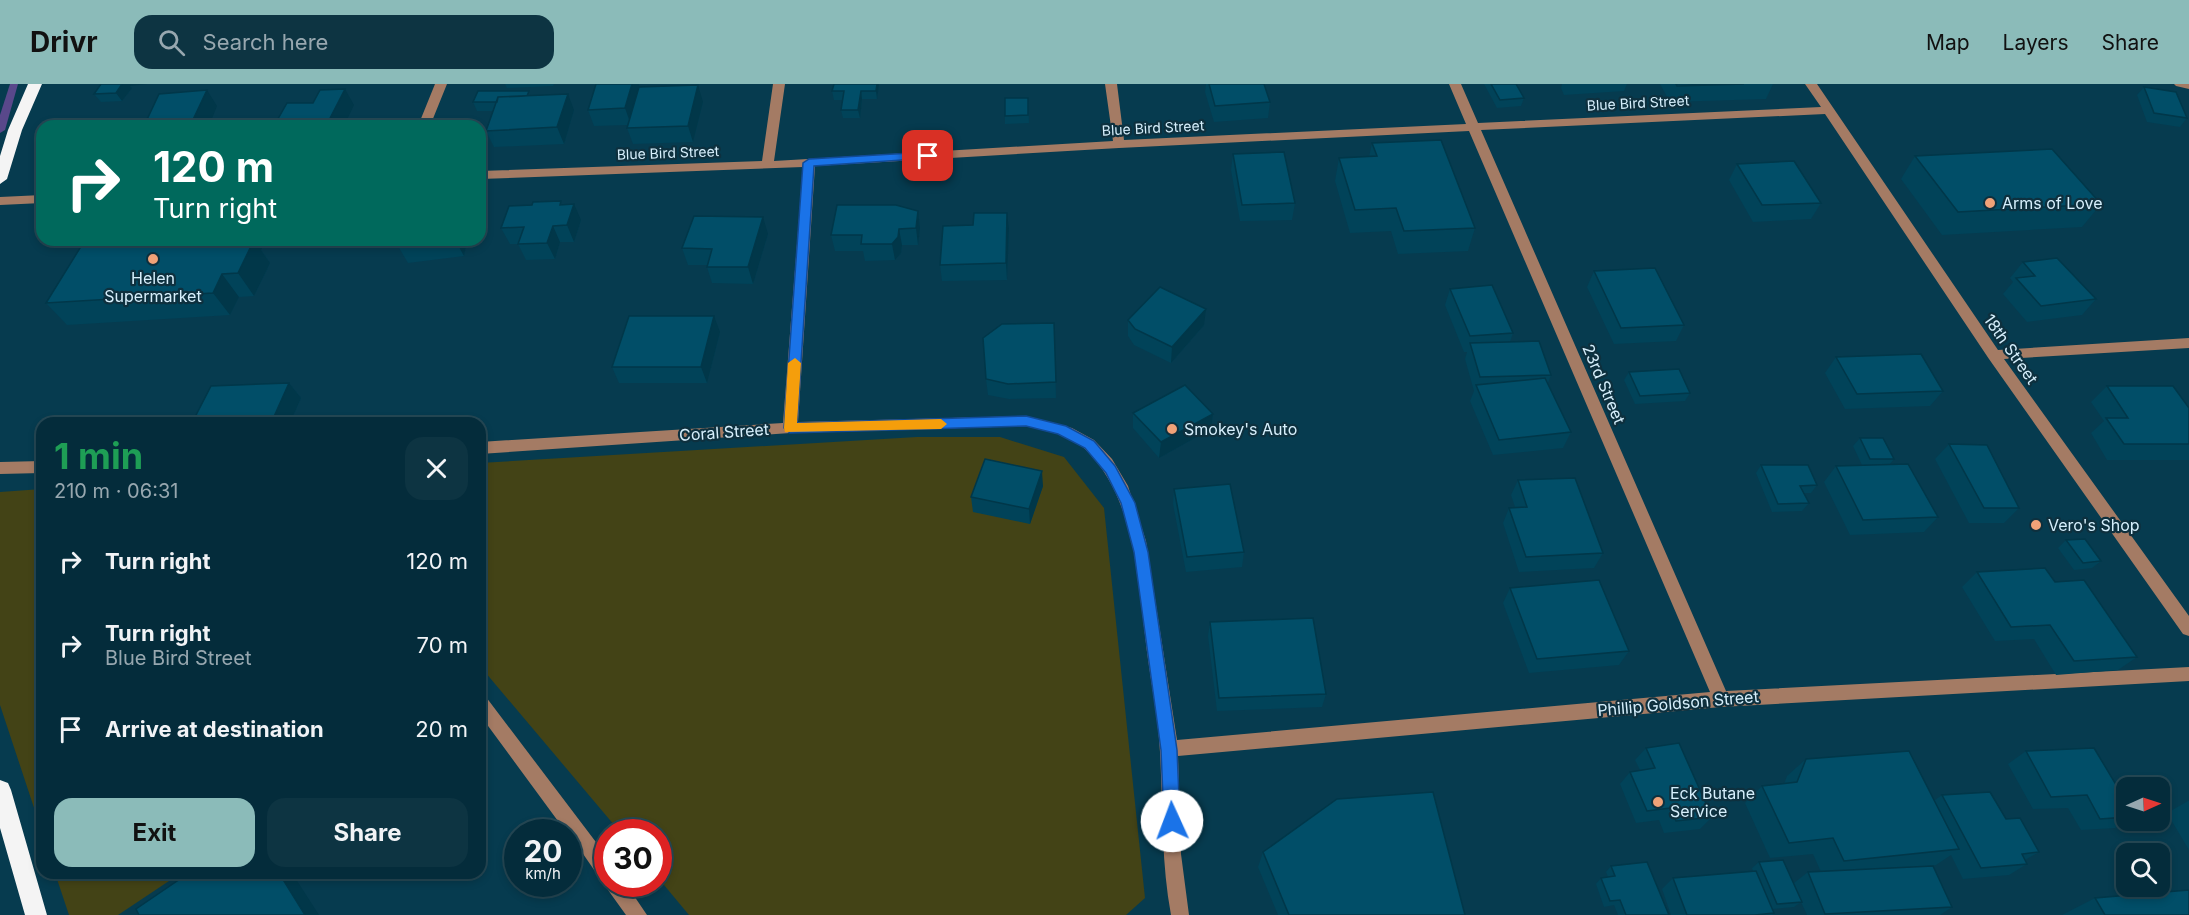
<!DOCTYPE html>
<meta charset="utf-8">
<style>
body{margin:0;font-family:Inter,sans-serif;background:#0d3442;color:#f1f3f6;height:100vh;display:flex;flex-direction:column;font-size:22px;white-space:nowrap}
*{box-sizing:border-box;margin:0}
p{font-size:20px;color:#97a7af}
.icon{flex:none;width:33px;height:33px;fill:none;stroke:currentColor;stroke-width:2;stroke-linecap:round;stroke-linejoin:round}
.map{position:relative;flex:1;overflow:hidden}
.sheet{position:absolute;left:36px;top:333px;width:450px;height:462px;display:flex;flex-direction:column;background:#042c3b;border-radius:18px;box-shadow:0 3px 9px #0003,0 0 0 2px #254855}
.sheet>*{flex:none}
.banner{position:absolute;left:36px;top:36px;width:450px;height:126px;border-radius:18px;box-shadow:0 3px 9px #0003,0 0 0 2px #254855;background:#00695c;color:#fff;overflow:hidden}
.needle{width:39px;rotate:87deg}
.controls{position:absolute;left:2116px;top:693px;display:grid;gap:12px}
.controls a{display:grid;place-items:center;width:54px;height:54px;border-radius:12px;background:#042c3b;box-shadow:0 3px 9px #0003,0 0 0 2px #254855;font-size:30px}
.speed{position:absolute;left:504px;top:735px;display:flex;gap:12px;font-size:30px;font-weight:700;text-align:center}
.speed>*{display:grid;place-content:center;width:78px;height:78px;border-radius:50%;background:#042c3b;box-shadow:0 3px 9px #0003,0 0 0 2px #254855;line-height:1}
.speed small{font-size:15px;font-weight:400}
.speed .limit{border:9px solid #d22;background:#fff;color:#111}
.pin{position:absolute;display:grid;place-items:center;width:51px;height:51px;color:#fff;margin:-26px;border-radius:12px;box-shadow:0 3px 9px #0006}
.me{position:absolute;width:66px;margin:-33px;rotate:358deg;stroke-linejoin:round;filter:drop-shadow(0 0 4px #0008)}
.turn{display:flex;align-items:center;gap:21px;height:126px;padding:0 18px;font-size:27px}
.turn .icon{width:78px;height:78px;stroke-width:2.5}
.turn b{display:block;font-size:42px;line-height:51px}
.round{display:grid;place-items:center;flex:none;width:63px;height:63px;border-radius:18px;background:#0d3442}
.headline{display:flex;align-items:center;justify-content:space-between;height:102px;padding:0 18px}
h1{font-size:36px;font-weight:700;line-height:45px;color:#1e9e55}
.primary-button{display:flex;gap:12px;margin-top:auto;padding:12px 18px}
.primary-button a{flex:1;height:69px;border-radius:18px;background:#8bbbb9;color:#111;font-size:24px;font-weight:700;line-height:69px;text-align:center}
.primary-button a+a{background:#0d3442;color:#f1f3f6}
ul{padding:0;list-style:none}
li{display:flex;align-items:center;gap:18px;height:84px;padding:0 18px}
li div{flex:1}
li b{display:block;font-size:22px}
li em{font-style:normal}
header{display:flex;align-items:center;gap:36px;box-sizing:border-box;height:84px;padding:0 30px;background:#8bbbb9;color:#111}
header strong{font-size:28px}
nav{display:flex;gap:33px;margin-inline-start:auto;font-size:21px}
.search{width:420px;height:54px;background:#0d3442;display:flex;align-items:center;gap:15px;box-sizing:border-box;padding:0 21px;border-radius:18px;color:#97a7af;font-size:22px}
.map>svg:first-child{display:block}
.green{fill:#434316}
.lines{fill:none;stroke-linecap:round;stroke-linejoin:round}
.stream{fill:#59488b;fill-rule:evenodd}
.minor{fill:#a47b64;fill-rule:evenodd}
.highway{fill:#f4f4f4;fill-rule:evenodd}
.wall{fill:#014359}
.shaded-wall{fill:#013749}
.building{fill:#014e68;stroke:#013749;stroke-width:1.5}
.route{fill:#1a73e8;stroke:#114b97;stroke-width:1.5}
.slow{fill:#f59e0b}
.poi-dot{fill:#f0a278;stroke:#0e303e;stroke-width:2}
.labels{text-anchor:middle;stroke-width:4.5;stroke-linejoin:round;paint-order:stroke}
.far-street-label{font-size:14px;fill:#d6effc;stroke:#0e303e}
.poi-label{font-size:16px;fill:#d6effc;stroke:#0e303e;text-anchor:start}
.street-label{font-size:16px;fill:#d6effc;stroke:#0e303e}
</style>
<header>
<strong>Drivr</strong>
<div class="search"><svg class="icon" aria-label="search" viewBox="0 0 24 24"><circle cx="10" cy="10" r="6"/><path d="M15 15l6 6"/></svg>Search here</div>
<nav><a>Map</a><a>Layers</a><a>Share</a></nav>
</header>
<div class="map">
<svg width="2189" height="831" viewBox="0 0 2189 831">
<rect width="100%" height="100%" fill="#063b4f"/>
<path class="green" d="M917 353H1000L1064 373 1104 424 1145 814 1126 831H689L659 795 658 748H620L485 588 480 591V379Z
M42 405V748L0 621V408Z
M55 789H181L118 831H69Z"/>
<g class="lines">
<path class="stream" d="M10 0H18L5 46 0 49V31Z"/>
<path class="minor" d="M435 0H447L430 42H418Z
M773 0H785L774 77 1113 57 1105 0H1117L1124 56 1466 40 1449 0H1461L1478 39 1821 23 1805 0H1817L1998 266 2189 254V264L2004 275 2189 532V552L2183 550 1989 275 1825 30 1481 46 1726 607 2189 583V597L1721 623 1178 672 1181 770 1189 831H1171C1161 777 1163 723 1160 668 1158 629 1149 590 1145 551 1138 489 1133 411 1085 365 1069 350 1046 347 1026 342L790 349 480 370V358L783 339 803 83 480 95V87L762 77ZM1469 47 1710 608 1177 656 1146 457 1128 402 1112 375 1094 356 1072 344 1026 332 798 338 815 82 1119 64Z
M2174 0H2189V5L2176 2Z
M42 111V119L0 121V113Z
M42 377V389L0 390V378Z
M480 610 486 613 608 774V800H626L647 831H626L608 806 606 798 601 796 568 748H566L480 631Z"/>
<path class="highway" d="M28 0H42L22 46 7 95 0 100V72L8 46Z
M0 696 8 699 11 706 47 831H25L0 744Z"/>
</g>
<path class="wall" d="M505 0H554L553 2 507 4Z
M1206 0H1264L1270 18 1268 34 1214 38 1205 8Z
M1484 0H1516L1524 14 1521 22 1497 24Z
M1562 0H1627L1624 7 1564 11 1561 4Z
M1660 0H1773L1766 15 1670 18Z
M879 1 877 15H862L860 34H843L841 26 843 16H834L832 7Z
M130 2 132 4 122 17 101 18 94 10Z
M640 3 703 18 693 58 633 60 627 44 628 41 594 42 588 26Z
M2144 3 2187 34 2180 43 2147 38 2137 11Z
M531 12 574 26 564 60 494 63 486 47 493 27H477L473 18Z
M1028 14 1029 39 1005 40V32Z
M1372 59 1475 144 1468 167 1398 170 1391 147 1350 149 1335 97 1339 74 1369 73Z
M1233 70 1295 119 1292 136 1240 137 1231 86Z
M1915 72 2101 120 2082 143 1942 151 1901 95Z
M1737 80 1821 119 1811 135 1753 138 1729 96Z
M562 120 581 136 574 158H560L555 175 526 176 518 160H510L501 144Z
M918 127 920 144 918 161H902L901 169 895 176 865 177 863 167H835L831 151Z
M1009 145 1007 196 942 197 940 181Z
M768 150 753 200 712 199 707 183V181H688L682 164Z
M400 156H467L464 172 408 179 398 162Z
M261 166 270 179 254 212 239 213 230 231 67 241 46 219Z
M2023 178 2096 215 2082 231 2027 238 2003 210 2013 198 2010 194Z
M1594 187 1684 241 1676 257 1614 260 1587 203Z
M1450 205 1513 249 1510 258 1551 291 1548 299 1571 348 1563 364 1493 371 1470 317 1474 307 1465 275 1467 268H1464L1445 221Z
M1128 236 1204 241 1171 279 1134 261 1128 252Z
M1054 239 1056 314 1009 315 988 311 986 295Z
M720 248 707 299H619L612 283Z
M1836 273 1943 307 1930 322 1845 325 1825 289Z
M1629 288 1690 309 1685 317 1635 320 1624 296Z
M289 299 301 314 290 339H192Z
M2107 302 2189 324V376H2107L2091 349 2104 337 2091 318Z
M1133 329 1213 330 1211 345 1159 374 1133 344Z
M1860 354 1894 375 1890 380 1938 433 1924 448 1850 451 1824 398 1836 382 1862 381 1853 362Z
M1949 360 2019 424 2004 439H1969L1935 375Z
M1761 381 1817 401 1811 409H1804L1809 419 1802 427 1772 428 1756 389Z
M1518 396 1603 469 1594 484 1519 488 1503 439 1509 424 1515 423 1511 411Z
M1043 402 1030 440 973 428 971 413Z
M1174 405 1244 468 1242 483 1186 488 1173 420Z
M2066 456 2101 477 2092 484 2074 486 2058 464Z
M1977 488 2055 498 2137 573 2118 586 2056 591 2034 555 1995 557 1962 503Z
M1510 504 1629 567 1619 581 1529 589 1503 519Z
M1210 538 1326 610 1322 623 1217 627 1208 552Z
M1646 664 1712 733 1700 745 1664 749 1659 736 1636 739 1620 700 1630 688 1640 686 1635 676Z
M2026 667 2127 719V736H2128L2115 744 2081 746 2068 724 2033 725 2008 680Z
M1806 675 1935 716 1942 711 2006 735 2039 768 2025 776 2027 780 2009 791 1963 795 1951 771 1936 781 1927 782 1952 823 1940 831H1807L1801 818 1794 823 1773 825 1774 829 1772 831H1671L1662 805 1673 794 1753 787 1752 784 1759 778 1794 799 1808 788H1821L1813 770 1770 774 1745 719 1762 702 1784 700 1787 692Z
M2188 717H2189V766L2167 729Z
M1263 768 1465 831H1278L1258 783Z
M1611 782 1669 831H1618L1614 821 1604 823 1596 800 1601 794 1608 793 1606 788Z
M2095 814 2189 831H2062Z"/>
<path class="shaded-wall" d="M122 0H147L130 2 132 4 122 17 116 9Z
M632 0H639L640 5 631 41 625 24Z
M877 0H879V1L877 15 876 7Z
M698 1 703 18 693 58 688 42Z
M345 5 354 21 344 42H326Z
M207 6 217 22 209 42H190Z
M861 7 862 15 860 34 858 26Z
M568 10 574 26 564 60 557 43Z
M574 120 581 136 574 158 567 141Z
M918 127 920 144 918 161 916 144Z
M1007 129 1009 145 1007 196 1006 179Z
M763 133 768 150 753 200 748 183Z
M553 142 560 158 555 175 547 159Z
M899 145 902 161 901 169 895 176 892 160Z
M239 156H266L261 166 270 179 254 212 238 189Z
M455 156H467L464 172Z
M222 190 239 213 230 231 213 209Z
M1206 225 1204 241 1171 279 1172 263Z
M714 232 720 248 707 299 701 283Z
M289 299 301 314 290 339H273L272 337Z
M1213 330 1211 345 1159 374 1161 358Z
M1042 387 1043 402 1030 440 1029 425Z
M279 789H292L319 831H305Z"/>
<path class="building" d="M101 0H122L116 9 94 10Z
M596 0H632L625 24 588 26Z
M834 0H877L876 7H861L858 26H841L844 7H832Z
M1209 0H1264L1270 18 1215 22Z
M1491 0H1516L1524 14 1500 16Z
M1676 0H1744L1677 2Z
M698 1 688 42 627 44 639 3Z
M2144 3 2176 8 2187 34 2154 29Z
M345 5 326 42H274L287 19H313L320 6Z
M207 6 190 42H144L159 10Z
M478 7H529L527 12 498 13 497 18H473Z
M568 10 557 43 486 47 498 13Z
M1005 14H1028V31L1005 32Z
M1441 56 1475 144 1404 147 1396 124 1355 126 1339 74 1377 72 1372 59Z
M2052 65 2101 120 1958 128 1915 72Z
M1284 68 1295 119 1242 121 1233 70Z
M1794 77 1821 119 1762 121 1737 80Z
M561 117 560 121 574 120 567 141 553 142 547 159 518 160 524 143 501 144 509 122 532 121 533 118Z
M837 121H896L918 127 916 144 899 145 898 153 892 160H861L862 151H831Z
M974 129H1007L1006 179 940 181 943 142 973 141Z
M694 132 763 133 748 183H707L712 165 682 164Z
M85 156H239L238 157 254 156 238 189 222 190 213 209 46 219Z
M400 156H454L398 162Z
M2057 174 2096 215 2041 222 2016 194 2035 192 2023 178Z
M1655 184 1684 241 1621 244 1594 187Z
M1492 201 1513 249 1470 252 1450 205Z
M1160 203 1206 225 1172 263 1135 245 1128 236Z
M629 232H714L701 283H612Z
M1054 239 1056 298 1008 300 986 295 983 254 1002 240Z
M1539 257 1551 291 1480 293 1470 259Z
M1921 270 1943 307 1857 310 1836 273Z
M1679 285 1690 309 1640 312 1629 288Z
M1545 294 1571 348 1499 356 1476 301Z
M289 299 272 337 236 339H192L211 302Z
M1185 301 1213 330 1161 358 1133 329Z
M2107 302H2173L2189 324V360H2124L2106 334H2128Z
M1860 354H1883L1894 375H1870Z
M1949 360 1987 361 2019 424H1984Z
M985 375 1042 387 1029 425 971 413Z
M1908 380 1938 433 1863 436 1836 382Z
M1761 381H1808L1817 401 1800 402 1809 419 1778 420Z
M1575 394 1603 469 1526 473 1509 424 1527 423 1518 396Z
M1230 400 1244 468 1187 473 1174 405Z
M2085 455 2101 477 2083 479 2066 456Z
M2045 484 2055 498 2084 496 2137 573 2074 577 2050 541 2011 543 1977 488Z
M1599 496 1629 567 1537 575 1510 504Z
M1313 534 1326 610 1219 614 1210 538Z
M1679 659 1712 733 1676 737 1670 724 1647 727 1630 688 1655 684 1646 664Z
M2094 664 2127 719V733L2100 735 2087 711 2051 713 2026 667Z
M1909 667 1959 765 1844 777 1833 754 1789 759 1762 702 1797 698 1806 675Z
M1433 708 1465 831H1289L1263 768 1337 715Z
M1990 708 2006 735 2020 734 2039 768 2022 770 2027 780 1981 784 1942 711Z
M1783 776 1802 818 1777 820 1759 778Z
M1647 778 1669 831H1626L1620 816 1610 817 1601 794 1615 792 1611 782Z
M1933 782 1952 823 1825 830 1808 788Z
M1756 787 1774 829 1755 831H1687L1673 794Z
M189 789H279L305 831H139L136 825Z
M2189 806V831H2105L2095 814Z"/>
<path class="route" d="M928 68 933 72 932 74 814 82 797 339 1026 332 1066 342 1094 357 1115 382 1135 419 1148 468 1177 666 1180 737 1178 742 1172 744 1166 742 1164 737 1161 666 1134 468 1121 419 1106 389 1085 364 1058 350 1026 342 790 349 784 344 803 79 809 75Z"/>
<path class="slow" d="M795 274 801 279 797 339 941 335 947 340 941 345 785 348 784 344 788 279Z"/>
<g class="poi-dot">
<circle cx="1990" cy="119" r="6"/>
<circle cx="153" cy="175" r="6"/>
<circle cx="1172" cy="345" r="6"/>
<circle cx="2036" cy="441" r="6"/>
<circle cx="1658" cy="718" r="6"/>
</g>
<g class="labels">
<g class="far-street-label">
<text transform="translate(1638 19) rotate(-3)" y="5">Blue Bird Street</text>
<text transform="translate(1153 44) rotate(-3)" y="5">Blue Bird Street</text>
<text transform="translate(668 69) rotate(-2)" y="5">Blue Bird Street</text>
</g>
<g class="poi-label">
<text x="2002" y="125">Arms of Love</text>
<text x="153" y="200" text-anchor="middle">Helen<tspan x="153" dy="18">Supermarket</tspan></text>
<text x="1184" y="351">Smokey's Auto</text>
<text x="2048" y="447">Vero's Shop</text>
<text x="1670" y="715">Eck Butane<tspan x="1670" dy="18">Service</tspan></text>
</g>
<g class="street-label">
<text transform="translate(2011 265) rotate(55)" y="6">18th Street</text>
<text transform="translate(1604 300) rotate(67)" y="6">23rd Street</text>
<text transform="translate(724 348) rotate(-4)" y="6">Coral Street</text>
<text transform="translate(1678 619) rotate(-5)" y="6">Phillip Goldson Street</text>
</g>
</g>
</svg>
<div class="controls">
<a><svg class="needle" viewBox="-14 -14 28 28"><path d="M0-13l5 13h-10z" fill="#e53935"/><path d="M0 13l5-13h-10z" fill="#97a7af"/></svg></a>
<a><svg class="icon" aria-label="search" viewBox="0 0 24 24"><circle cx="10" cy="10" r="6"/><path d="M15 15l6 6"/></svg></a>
</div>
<div class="speed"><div>20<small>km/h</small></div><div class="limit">30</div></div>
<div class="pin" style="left:928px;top:72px;background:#d93025"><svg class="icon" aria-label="arrive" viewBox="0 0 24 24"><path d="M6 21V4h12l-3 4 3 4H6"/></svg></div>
<svg class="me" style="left:1172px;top:737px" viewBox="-20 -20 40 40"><circle r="19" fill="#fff"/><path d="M0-13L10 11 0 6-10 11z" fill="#1a73e8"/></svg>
<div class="banner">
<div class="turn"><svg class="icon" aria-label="right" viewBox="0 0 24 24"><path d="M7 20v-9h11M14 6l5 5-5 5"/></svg><div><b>120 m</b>Turn right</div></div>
</div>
<section class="sheet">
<div class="headline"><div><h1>1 min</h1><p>210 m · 06:31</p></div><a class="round"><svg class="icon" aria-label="close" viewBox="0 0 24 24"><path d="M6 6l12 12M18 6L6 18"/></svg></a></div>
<ul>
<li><svg class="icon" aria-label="right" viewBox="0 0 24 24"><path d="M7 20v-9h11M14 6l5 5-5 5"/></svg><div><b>Turn right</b></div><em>120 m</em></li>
<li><svg class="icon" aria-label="right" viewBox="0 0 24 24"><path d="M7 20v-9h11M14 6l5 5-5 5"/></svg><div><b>Turn right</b><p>Blue Bird Street</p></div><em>70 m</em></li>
<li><svg class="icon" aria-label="arrive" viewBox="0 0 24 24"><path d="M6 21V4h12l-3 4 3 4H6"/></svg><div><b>Arrive at destination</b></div><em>20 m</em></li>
</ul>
<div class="primary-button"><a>Exit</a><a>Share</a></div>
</section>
</div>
